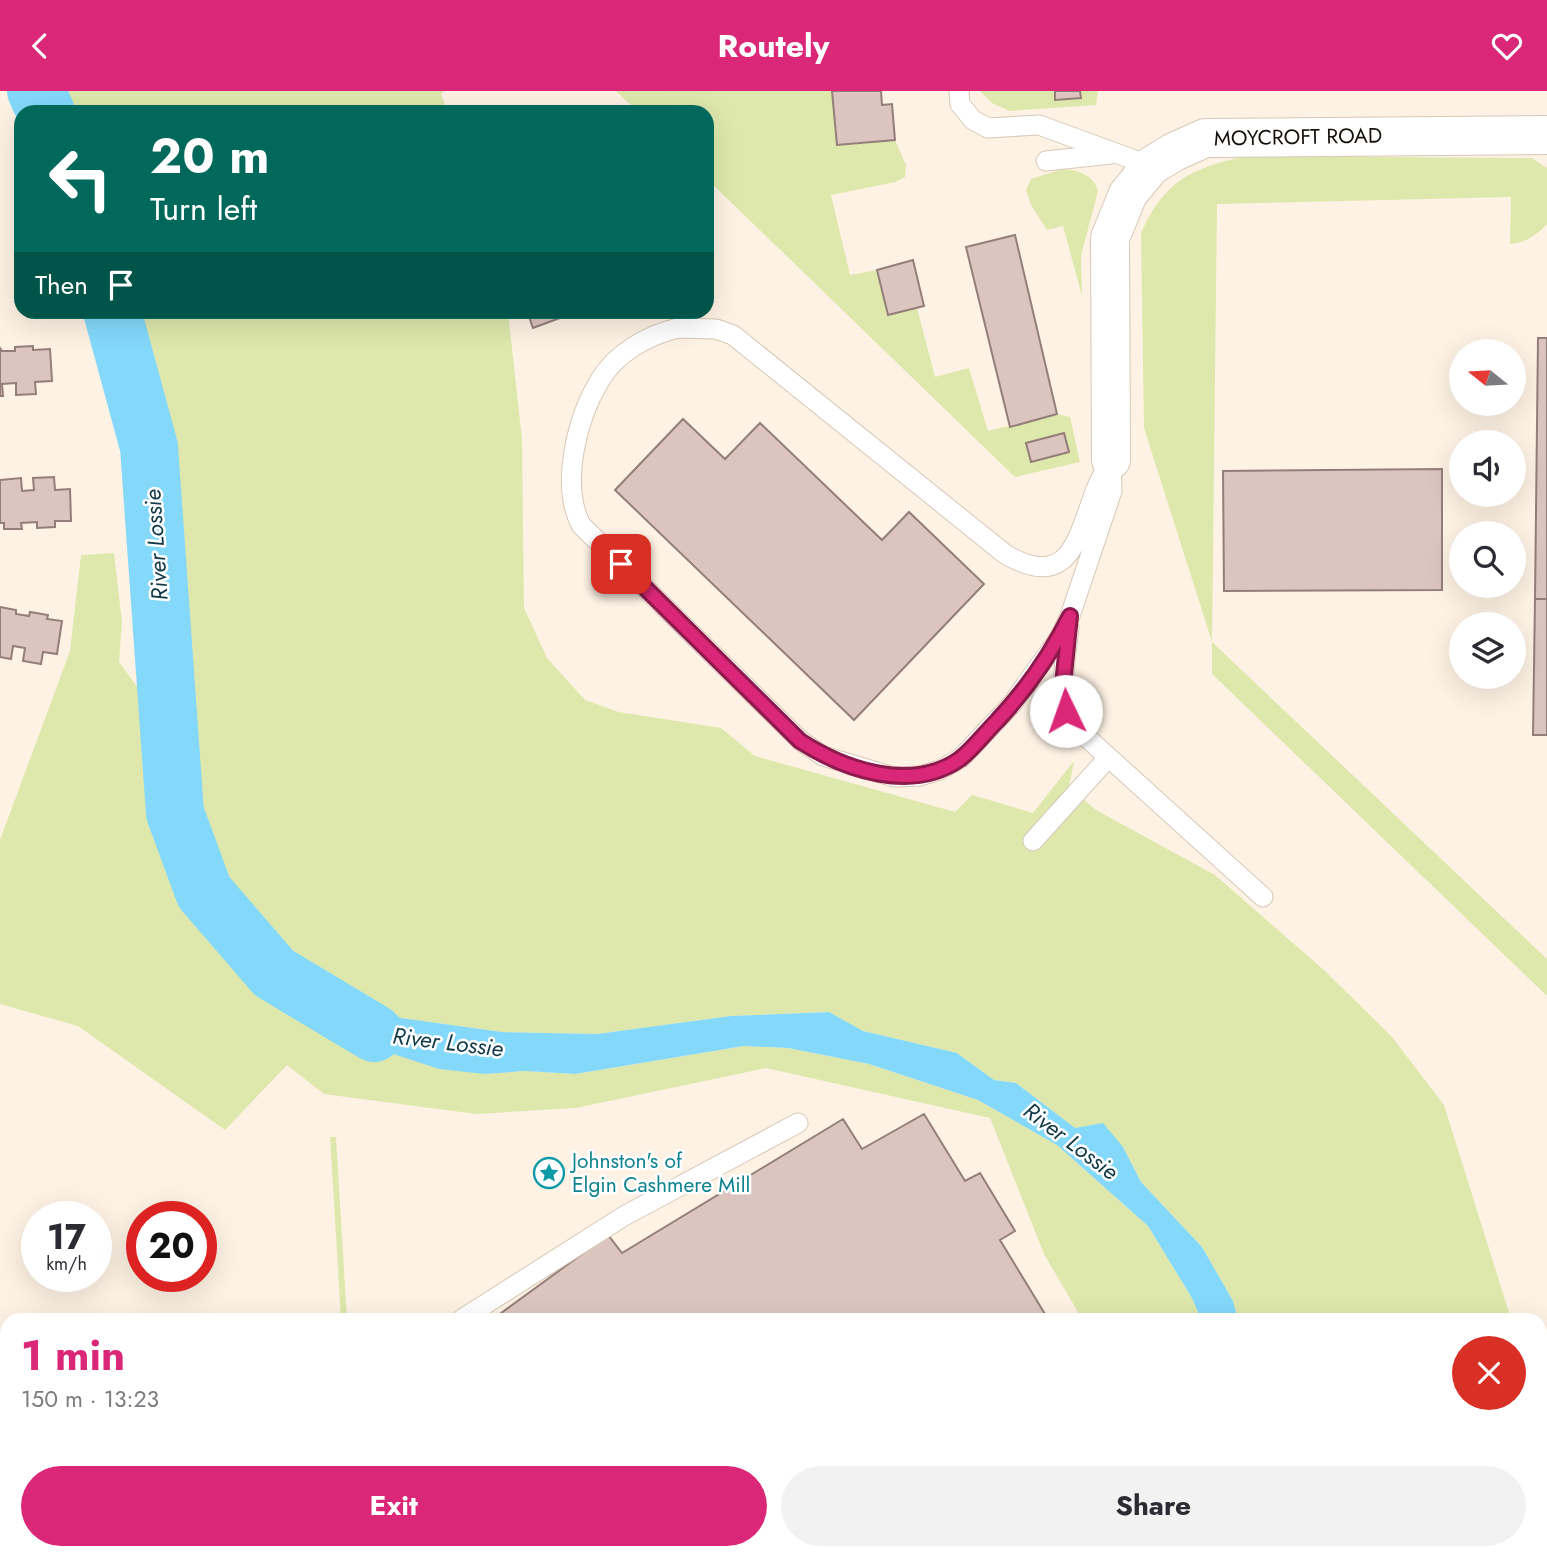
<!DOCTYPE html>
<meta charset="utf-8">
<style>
body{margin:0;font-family:Jost,sans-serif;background:#f2f2f3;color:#2b2b33;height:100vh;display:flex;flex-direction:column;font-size:26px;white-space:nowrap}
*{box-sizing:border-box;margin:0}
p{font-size:23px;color:#7c7c81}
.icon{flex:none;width:38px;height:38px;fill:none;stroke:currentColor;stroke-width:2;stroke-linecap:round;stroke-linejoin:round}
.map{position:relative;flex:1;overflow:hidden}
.sheet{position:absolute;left:0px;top:1222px;width:1547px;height:247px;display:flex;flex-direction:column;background:#fff;border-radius:21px 21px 0 0;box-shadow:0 7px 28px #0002}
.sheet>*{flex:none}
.banner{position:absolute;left:14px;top:14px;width:700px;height:214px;border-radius:21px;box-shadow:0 7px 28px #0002;background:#00695c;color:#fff;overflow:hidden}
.needle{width:46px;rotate:288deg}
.tools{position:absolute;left:1449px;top:248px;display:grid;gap:14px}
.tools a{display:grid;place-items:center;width:77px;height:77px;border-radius:50%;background:#fff;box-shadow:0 7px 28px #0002;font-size:35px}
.speed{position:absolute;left:21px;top:1110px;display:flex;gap:14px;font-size:35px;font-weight:700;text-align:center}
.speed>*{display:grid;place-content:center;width:91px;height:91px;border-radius:50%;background:#fff;box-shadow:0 7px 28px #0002;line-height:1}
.speed small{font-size:18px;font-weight:400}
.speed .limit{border:10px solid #d22;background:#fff;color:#111}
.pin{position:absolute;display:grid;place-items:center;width:60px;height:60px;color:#fff;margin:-30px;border-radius:14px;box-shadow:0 4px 10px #0006}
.me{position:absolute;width:77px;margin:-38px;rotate:357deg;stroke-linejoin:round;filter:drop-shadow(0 0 5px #0008)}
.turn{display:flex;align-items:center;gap:24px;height:147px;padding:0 21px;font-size:32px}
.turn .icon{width:91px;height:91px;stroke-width:2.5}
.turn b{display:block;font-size:49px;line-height:60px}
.then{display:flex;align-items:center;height:66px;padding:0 21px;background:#0003;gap:14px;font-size:26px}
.round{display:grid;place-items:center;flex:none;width:74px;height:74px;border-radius:37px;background:#f2f2f3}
.overview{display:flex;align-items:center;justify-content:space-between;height:119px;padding:0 21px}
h1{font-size:42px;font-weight:700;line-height:52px;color:#db2777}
.action{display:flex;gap:14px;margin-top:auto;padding:14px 21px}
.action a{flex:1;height:80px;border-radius:42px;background:#db2777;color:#fff;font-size:28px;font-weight:700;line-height:80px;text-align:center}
.action a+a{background:#f2f2f3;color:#2b2b33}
header{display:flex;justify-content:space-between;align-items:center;height:91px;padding:0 21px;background:#db2777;color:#fff;font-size:32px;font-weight:700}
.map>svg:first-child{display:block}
.green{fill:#dee8ac}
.water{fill:#84d9fb}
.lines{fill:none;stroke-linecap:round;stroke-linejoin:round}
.river{stroke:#84d9fb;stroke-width:58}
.building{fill:#ddc5bf;stroke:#947e79;stroke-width:2}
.lane-casing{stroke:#d7c8b7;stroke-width:21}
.street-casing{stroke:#d7c8b7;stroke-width:40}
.lane{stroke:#fff;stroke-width:19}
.street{stroke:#fff;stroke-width:38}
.route-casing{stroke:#8e194d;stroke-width:18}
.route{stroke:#db2777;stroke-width:12}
.labels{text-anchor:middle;stroke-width:5;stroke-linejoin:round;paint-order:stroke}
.street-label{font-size:21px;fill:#16110b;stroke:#fff}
.culture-label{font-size:21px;fill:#0d838f;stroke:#fff;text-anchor:start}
.water-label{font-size:23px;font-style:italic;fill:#123947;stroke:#fff}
</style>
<header><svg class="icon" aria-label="back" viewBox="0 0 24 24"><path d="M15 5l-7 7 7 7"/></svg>Routely<svg class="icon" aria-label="heart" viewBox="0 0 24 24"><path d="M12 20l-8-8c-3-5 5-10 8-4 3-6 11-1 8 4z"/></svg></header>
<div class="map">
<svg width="1547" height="1467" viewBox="0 0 1547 1467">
<rect width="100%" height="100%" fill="#fef2e4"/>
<path class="green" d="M54 0H444L441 3 448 21H61Z
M616 0H832L837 54 895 49 906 74 905 86 895 91 831 104 850 184 877 179 888 224 917 217 935 286 969 277 988 340 1057 323 1070 326 1080 371 1015 386 707 88V21H638Z
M980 0H1098L1096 14 1009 20 992 12Z
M1245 65 1532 67 1547 77V133C1537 144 1525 152 1510 153L1511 106 1217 113 1212 551 1547 868V905L1212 583V551L1144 337 1141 142C1165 89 1191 78 1245 65Z
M1063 78C1078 79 1094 84 1098 100L1081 165 1082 205 1063 135 1047 139 1031 114 1026 99 1031 88Z
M131 221H508L522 348 524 517 547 567 585 609 619 621 721 637 755 665 955 721 972 704 1033 722 1074 670 1069 696 1096 719 1215 784 1325 880 1392 946 1444 1014 1511 1228H1238L1233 1210 1202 1156 1141 1091 1123 1056 1075 1037 1016 992 994 989 957 962 863 940 829 921 731 925 597 943 502 941 401 927 319 894 243 812 218 780 200 708 170 352Z
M114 462 122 531 119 571 141 601 163 701 167 747 184 804 223 858 265 897 323 940 485 983 525 980 575 983 744 955 788 957 869 973 978 1009 1057 1054 1148 1135 1192 1207 1201 1228H1082L1044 1163 990 1027 766 977 576 1017 476 1023 324 1003 287 974 225 1039 78 935 0 913V749L70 560 81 464Z
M330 1046H336L347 1228H341Z
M1540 1348 1544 1375 1547 1373V1467H1269L1270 1461H1540Z
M77 1461H164L160 1467H77Z
M1131 1461H1233V1467H1131Z"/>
<path class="water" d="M319 894 401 927 502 941 597 943 731 925 829 921 863 940 957 962 994 989 1016 992 1075 1037 1103 1032 1123 1056 1141 1091 1202 1156 1233 1210 1238 1228H1201L1192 1207 1148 1135 1057 1054 978 1009 869 973 788 957 744 955 575 983 525 980 485 983 439 978 323 940 288 914Z"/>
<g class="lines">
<path class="river" d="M36 0 46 21
M112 220 149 356 175 722 204 801 274 882 374 942"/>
</g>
<path class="building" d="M832 0H881L882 14 892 13 895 49 837 54Z
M1055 0H1080L1081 7 1055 9Z
M1015 144 1057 323 1010 336 966 156Z
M913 169 924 215 888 224 877 179Z
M527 220H575L576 221 533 237Z
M1538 247H1547V508H1535Z
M33 255V259L50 258 52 290 35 291 36 303 16 304V292L2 293 3 305H0V257L2 260H15V256Z
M683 328 725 368 760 332 882 449 909 421 984 493 854 629 615 399Z
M1064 342 1069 361 1031 371 1026 352Z
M1442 378V499L1224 500 1223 380Z
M54 386 55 399 70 398 71 430H55V436L37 437V431L21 432 22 438H4V432H0V389L21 387 22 400 34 399 33 387Z
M1535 508H1547V644H1533Z
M0 516 16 519V523L29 525 30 521 48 524 47 528 62 530 57 563 43 561 41 573 23 570 25 557 13 555 11 568 0 566Z
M924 1023 965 1090 980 1082 1015 1140 1000 1149 1048 1228H493L608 1144 622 1162 843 1028 862 1058Z
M20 1461H47L48 1467H20Z
M299 1461H509V1467H299Z
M541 1461H767L758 1467H545Z
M836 1461H908L910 1464 905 1467H826Z
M949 1461H1031L1034 1466 953 1467Z"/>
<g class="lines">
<g class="lane-casing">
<path id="lane" d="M959 0 960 13 973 29 988 37 1039 34 1151 75
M1046 70 1111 63
M678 237 716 238 733 244 1005 463C1071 502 1078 444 1096 398 1100 388 1106 378 1111 369L1112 400 1070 525 1060 546 1012 613 961 667 940 679 920 685 894 686 823 665 801 650 581 434C560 393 577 327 600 289 616 262 648 244 678 237Z
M1069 537C1065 571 1057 604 1074 635L1263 806
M1033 750 1107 668
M462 1228 624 1125 798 1032
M931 1461 935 1467
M174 1467 178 1461
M798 1467 808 1461"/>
</g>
<g class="street-casing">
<path id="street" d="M1111 369 1110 147 1128 103 1151 75 1174 61 1205 47 1547 44"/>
</g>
<use href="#lane" class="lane"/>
<use href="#street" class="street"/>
</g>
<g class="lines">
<g class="route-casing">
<path id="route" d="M621 473 800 650C845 679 912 702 960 668 973 658 985 642 997 630 1026 599 1051 563 1070 525L1062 603 1066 620"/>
</g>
<use href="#route" class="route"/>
</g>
<defs>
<g id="sight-ring" transform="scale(1.575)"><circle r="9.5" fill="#fff" stroke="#0f9aa8" stroke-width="1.5"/><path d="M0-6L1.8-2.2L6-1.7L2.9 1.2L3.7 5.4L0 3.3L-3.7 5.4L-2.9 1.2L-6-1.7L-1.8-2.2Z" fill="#0f9aa8"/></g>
</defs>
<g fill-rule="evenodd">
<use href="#sight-ring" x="549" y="1082"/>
</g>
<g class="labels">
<g class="street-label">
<text transform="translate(1298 46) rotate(-1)" y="7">MOYCROFT ROAD</text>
</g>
<g class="culture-label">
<text x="572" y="1077">Johnston's of<tspan x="572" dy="24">Elgin Cashmere Mill</tspan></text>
</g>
<g class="water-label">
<text transform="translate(156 454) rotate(-94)" y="8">River Lossie</text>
<text transform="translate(448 951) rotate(7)" y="8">River Lossie</text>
<text transform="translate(1071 1050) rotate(37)" y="8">River Lossie</text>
</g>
</g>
</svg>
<div class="tools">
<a><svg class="needle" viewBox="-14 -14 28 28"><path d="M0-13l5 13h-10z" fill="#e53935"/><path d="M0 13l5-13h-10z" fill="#7c7c81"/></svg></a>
<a><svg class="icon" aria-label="sound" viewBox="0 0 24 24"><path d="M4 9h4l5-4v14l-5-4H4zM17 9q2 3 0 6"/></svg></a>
<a><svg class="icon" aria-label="search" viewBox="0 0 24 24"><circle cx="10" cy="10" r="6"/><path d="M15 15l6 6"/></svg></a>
<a><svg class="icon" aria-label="layers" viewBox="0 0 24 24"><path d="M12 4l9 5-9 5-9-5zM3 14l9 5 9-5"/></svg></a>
</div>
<div class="speed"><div>17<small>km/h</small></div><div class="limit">20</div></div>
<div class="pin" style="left:621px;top:473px;background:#d93025"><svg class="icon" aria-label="arrive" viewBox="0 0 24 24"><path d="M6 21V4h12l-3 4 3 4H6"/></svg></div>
<svg class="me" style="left:1066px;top:620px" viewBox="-20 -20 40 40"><circle r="19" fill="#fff"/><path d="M0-13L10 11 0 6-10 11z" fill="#db2777"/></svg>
<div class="banner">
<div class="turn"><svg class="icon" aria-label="left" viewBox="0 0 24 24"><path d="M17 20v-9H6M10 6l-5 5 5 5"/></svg><div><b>20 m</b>Turn left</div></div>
<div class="then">Then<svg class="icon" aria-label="arrive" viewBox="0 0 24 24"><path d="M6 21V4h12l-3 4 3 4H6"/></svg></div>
</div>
<section class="sheet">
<div class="overview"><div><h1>1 min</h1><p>150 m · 13:23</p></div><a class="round" style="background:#d93025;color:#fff"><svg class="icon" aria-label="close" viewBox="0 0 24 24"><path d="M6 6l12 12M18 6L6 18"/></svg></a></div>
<div class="action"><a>Exit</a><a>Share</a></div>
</section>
</div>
